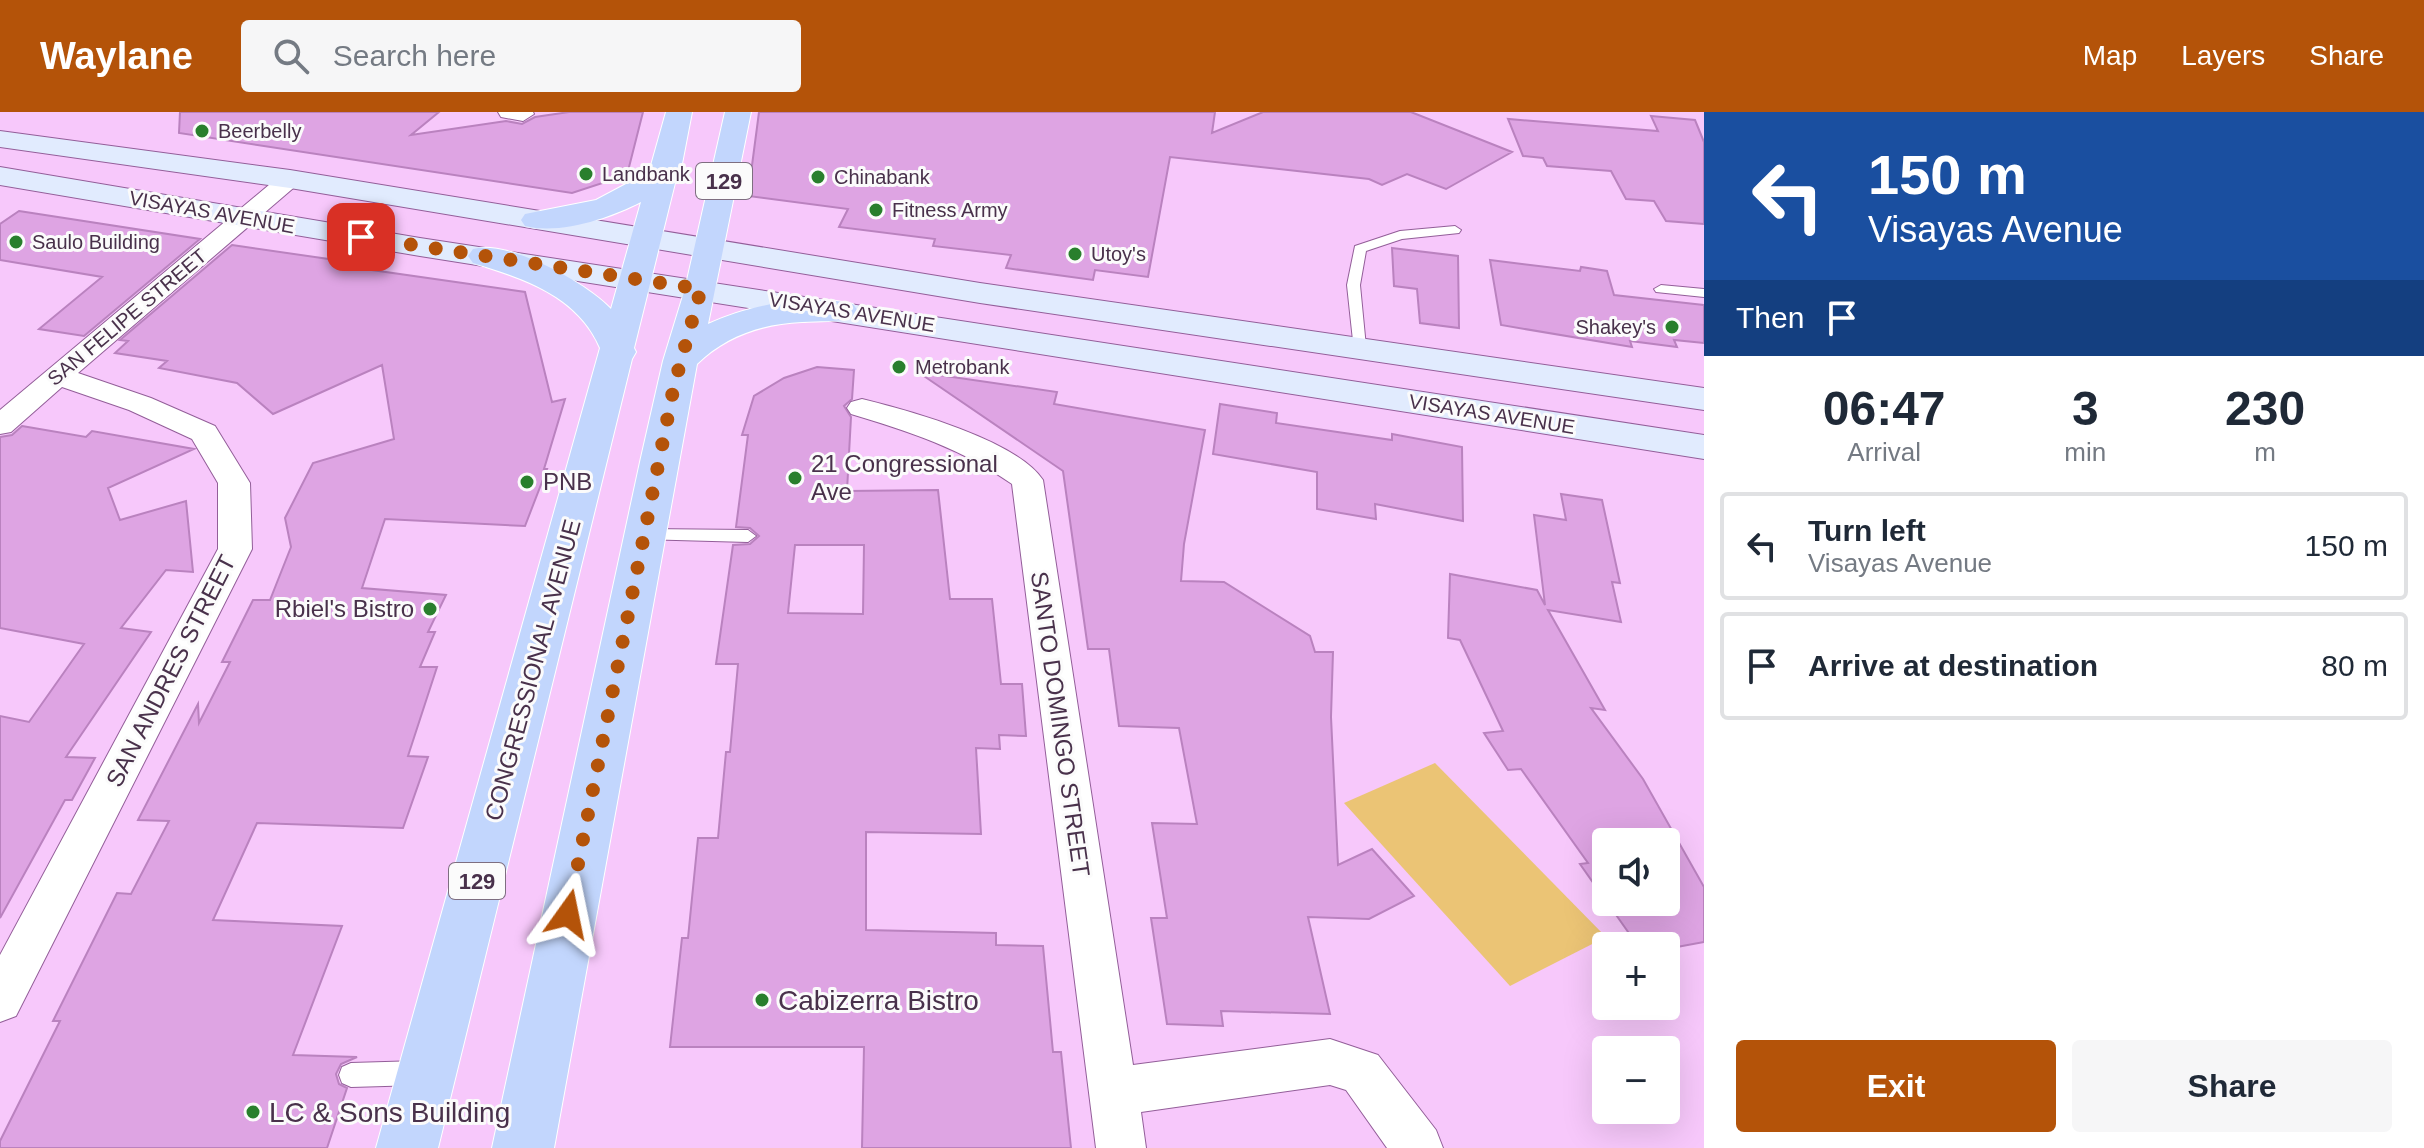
<!DOCTYPE html>
<meta charset="utf-8">
<style>
body{margin:0;font-family:Helvetica,sans-serif;background:#f6f6f7;color:#1f2937;height:100vh;display:flex;flex-direction:column;font-size:30px;white-space:nowrap}
*{box-sizing:border-box;margin:0}
p{font-size:26px;color:#747a83}
.icon{flex:none;width:44px;height:44px;fill:none;stroke:currentColor;stroke-width:2;stroke-linecap:round;stroke-linejoin:round}
.map{position:relative;flex:1;overflow:hidden}
.side{display:flex;flex-direction:column;background:#fff;width:720px}
.side>*{flex:none}
.top-card{background:#1a4fa0;color:#fff;overflow:hidden}
.fabs{position:absolute;left:1592px;top:716px;display:grid;gap:16px}
.fabs a{display:grid;place-items:center;width:88px;height:88px;border-radius:8px;background:#fff;box-shadow:0 8px 32px #0002;font-size:40px}
.pin{position:absolute;display:grid;place-items:center;width:68px;height:68px;color:#fff;margin:-34px;border-radius:16px;box-shadow:0 4px 12px #0006}
.me{position:absolute;width:88px;margin:-44px;rotate:12deg;stroke-linejoin:round;filter:drop-shadow(0 0 6px #0008)}
.turn{display:flex;align-items:center;gap:28px;height:168px;padding:0 32px;font-size:36px}
.turn .icon{width:104px;height:104px;stroke-width:2.5}
.turn b{display:block;font-size:56px;line-height:68px}
.then{display:flex;align-items:center;height:76px;padding:0 32px;background:#0003;gap:16px;font-size:30px}
.eta{display:flex;justify-content:space-evenly;align-items:center;height:136px;text-align:center}
.eta b{font-size:48px;font-weight:700;line-height:56px}
.cta{display:flex;gap:16px;margin-top:auto;padding:16px 32px}
.cta a{flex:1;height:92px;border-radius:8px;background:#b45309;color:#fff;font-size:32px;font-weight:700;line-height:92px;text-align:center}
.cta a+a{background:#f6f6f7;color:#1f2937}
ul{padding:0;list-style:none}
li{display:flex;align-items:center;gap:24px;height:108px;margin:0 16px 12px;padding:0 16px;border:4px solid #e0e1e3;border-radius:8px}
li div{flex:1}
li b{display:block;font-size:30px}
li em{font-style:normal}
header{display:flex;align-items:center;gap:48px;box-sizing:border-box;height:112px;padding:0 40px;background:#b45309;color:#fff}
header strong{font-size:38px}
nav{display:flex;gap:44px;margin-inline-start:auto;font-size:28px}
.search{width:560px;height:72px;background:#f6f6f7;display:flex;align-items:center;gap:20px;box-sizing:border-box;padding:0 28px;border-radius:8px;color:#747a83;font-size:30px}
main{display:flex;flex:1;min-height:0}
.map>svg:first-child{display:block}
.green{fill:#ebc475}
.building{fill:#dea4e3;stroke:#ba82bf;stroke-width:2;fill-rule:evenodd}
.lines{fill:none;stroke-linecap:round;stroke-linejoin:round}
.service-casing{stroke:#935e99;stroke-width:2}
.minor-casing{stroke:#935e99;stroke-width:2}
.secondary-casing{stroke:#935e99;stroke-width:2}
.primary-casing{stroke:#fff;stroke-width:2}
.service{fill:#fff;fill-rule:evenodd}
.minor{fill:#fff;fill-rule:evenodd}
.secondary{fill:#e1ebfe;fill-rule:evenodd}
.primary{fill:#c2d6fd;fill-rule:evenodd}
.route{stroke:#b45309;stroke-width:14;stroke-dasharray:0 25.2}
.poi-dot{fill:#297f2d;stroke:#fbfbfb;stroke-width:3}
.labels{text-anchor:middle;stroke-width:6;stroke-linejoin:round;paint-order:stroke}
.far-poi-label{font-size:20px;fill:#49314b;stroke:#fbfbfb;text-anchor:start}
.far-street-label{font-size:20px;fill:#49314b;stroke:#fbfbfb}
.shield{fill:#fbfbfb;stroke:#7e6e80;stroke-width:2}
.shield-label{font-size:22px;font-weight:bold;fill:#49314b}
.poi-label{font-size:24px;fill:#49314b;stroke:#fbfbfb;text-anchor:start}
.street-label{font-size:24px;fill:#49314b;stroke:#fbfbfb}
.near-poi-label{font-size:28px;fill:#49314b;stroke:#fbfbfb;text-anchor:start}
</style>
<header>
<strong>Waylane</strong>
<div class="search"><svg class="icon" aria-label="search" viewBox="0 0 24 24"><circle cx="10" cy="10" r="6"/><path d="M15 15l6 6"/></svg>Search here</div>
<nav><a>Map</a><a>Layers</a><a>Share</a></nav>
</header>
<main>
<div class="map">
<svg width="1704" height="1036" viewBox="0 0 1704 1036">
<rect width="100%" height="100%" fill="#f7c8fb"/>
<path class="green" d="M1435 651 1606 825 1510 874 1344 691Z"/>
<path class="building" d="M180 0H439L411 23 506 9 522 12 535 5 569 0H643L627 63 572 81 179 21Z
M759 0H1215L1212 21 1263 0H1411L1512 40 1446 77 1407 62 1382 73 1369 67 1170 45 1148 165 1095 158 1093 168 1006 156 1011 143 933 134 935 127 839 115 848 97 748 84Z
M1651 4 1695 8 1704 30V112L1666 109 1654 89 1626 87 1611 59 1547 54 1543 46 1523 44 1508 7 1658 19Z
M19 99 200 127 84 224 39 217 102 165 0 148V112Z
M232 133 363 152 358 156 525 180 552 290 565 287 544 357H547L525 414 385 407 362 476 446 483 428 520H435L420 555H437L408 644 428 645 403 716 257 711 213 808 342 814 293 943 357 945 341 952 336 962 339 972 347 976 327 1036H0V1029L60 909H53L117 781 131 782 169 709 138 708 198 592 199 611 230 550H222L253 488H270L291 435 285 406 313 351 394 327 382 253 273 302 237 271 159 256 167 249 115 241 128 229 120 228Z
M1392 136 1458 144 1459 216 1420 211 1417 177 1394 174Z
M1490 148 1580 159 1581 155 1607 159 1614 183 1704 193V231L1674 228 1677 235 1630 229 1632 235 1501 213Z
M817 255 854 258 852 287 844 294 851 305 847 379 938 378 950 487H992L1001 572H1022L1026 624 999 623 1000 637 976 636 981 722 866 720V818L996 821V833L1043 834 1053 940H1061L1071 1036H862L864 935H670L682 826H688L698 726H718L726 640H730L738 552H716L733 433 750 432 759 424 750 416 736 415 748 323H742L754 284 784 266ZM795 433H864L863 502 788 501Z
M918 260 1057 280 1054 292 1205 318 1184 432 1181 469 1224 470 1310 524 1315 540H1333L1331 605 1338 753 1372 737 1414 784 1369 807 1308 805 1330 902 1221 899 1223 914 1167 912 1151 806H1167L1152 711 1197 712 1179 616 1119 614 1109 537H1088L1063 359Z
M1220 292 1277 301 1276 311 1392 328V322L1462 335 1463 409 1375 392 1376 407 1317 397V360L1213 342Z
M22 314 86 325 92 319 194 337 108 376 120 408 186 389 193 460 166 458 121 516 151 520 66 645 95 646 72 688H65L0 806V604L29 610 84 532 0 516V325L12 323Z
M1561 382 1602 388 1620 471 1612 470 1621 510 1548 498 1605 598 1591 596 1643 667 1704 775V830L1666 837V834H1638L1607 790H1666V730H1606V789L1580 752 1588 751 1521 657 1508 658 1484 621 1503 619 1460 528 1448 526 1450 462 1537 478 1545 493 1534 403 1566 408Z"/>
<g class="lines">
<g class="service-casing">
<path id="service" d="M1455 114 1461 118 1459 121 1402 127 1366 139 1360 173 1366 235 1364 238H1354L1347 173 1355 134 1400 119Z
M1661 173 1704 177V185L1656 180 1654 177Z
M646 417 748 418 756 424 748 430 640 427 638 423Z
M419 949 428 953 431 961 428 969 419 973 351 975 342 971 339 963 342 955 351 951Z"/>
</g>
<g class="minor-casing">
<path id="minor" d="M498 0H533L534 2 523 9 501 5Z
M290 60 302 67 298 72 78 261 151 286 215 314 250 371 252 437 16 904 0 910V843L218 437V371L192 327 129 298 62 275 11 320 0 322V298L282 62Z
M862 287C907 298 1017 328 1043 368L1133 953 1330 927 1378 943 1436 1018 1443 1036H1387L1346 978 1330 973 1141 1000 1146 1036H1096L1012 372C963 337 908 319 851 302L847 296 851 290Z"/>
</g>
<g class="secondary-casing">
<path id="secondary" d="M0 19 290 58 980 171 1704 276V298L980 191 290 76 0 35Z
M0 55 420 126 1704 323V347L420 144 0 73Z"/>
</g>
<g class="primary-casing">
<path id="primary" d="M666 0H692L681 57 677 63 634 236 636 240 632 247 438 1036H376L600 236C578 184 523 166 473 151L468 144 473 137C510 128 585 170 611 197L641 90C610 106 560 123 525 114L521 108 525 102 596 88 643 63 650 57Z
M725 0H751L708 212C749 193 807 181 853 192L858 199 853 206C836 210 819 209 802 210 761 212 726 224 697 252L554 1036H492L640 350 663 249 685 177Z"/>
</g>
<use href="#service" class="service"/>
<use href="#minor" class="minor"/>
<use href="#secondary" class="secondary"/>
<use href="#primary" class="primary"/>
</g>
<g class="lines">
<path class="route" d="M361 125 701 177 674 274 568 802"/>
</g>
<g class="poi-dot">
<circle cx="202" cy="19" r="8"/>
<circle cx="586" cy="62" r="8"/>
<circle cx="818" cy="65" r="8"/>
<circle cx="876" cy="98" r="8"/>
<circle cx="16" cy="130" r="8"/>
<circle cx="1075" cy="142" r="8"/>
<circle cx="1672" cy="215" r="8"/>
<circle cx="899" cy="255" r="8"/>
<circle cx="795" cy="366" r="8"/>
<circle cx="527" cy="370" r="8"/>
<circle cx="430" cy="497" r="8"/>
<circle cx="762" cy="888" r="8"/>
<circle cx="253" cy="1000" r="8"/>
</g>
<g class="labels">
<g class="far-poi-label">
<text x="218" y="26">Beerbelly</text>
<text x="602" y="69">Landbank</text>
<text x="834" y="72">Chinabank</text>
<text x="892" y="105">Fitness Army</text>
<text x="32" y="137">Saulo Building</text>
<text x="1091" y="149">Utoy's</text>
<text x="1656" y="222" text-anchor="end">Shakey's</text>
<text x="915" y="262">Metrobank</text>
</g>
<g class="far-street-label">
<text transform="translate(212 100) rotate(10)" y="7">VISAYAS AVENUE</text>
<text transform="translate(852 200) rotate(9)" y="7">VISAYAS AVENUE</text>
<text transform="translate(127 205) rotate(-40)" y="7">SAN FELIPE STREET</text>
<text transform="translate(1492 302) rotate(9)" y="7">VISAYAS AVENUE</text>
</g>
<g class="shield">
<rect x="696" y="51" width="56" height="36" rx="6"/>
<rect x="449" y="751" width="56" height="36" rx="6"/>
</g>
<g class="shield-label">
<text x="724" y="77">129</text>
<text x="477" y="777">129</text>
</g>
<g class="poi-label">
<text x="811" y="360">21 Congressional<tspan x="811" dy="28">Ave</tspan></text>
<text x="543" y="378">PNB</text>
<text x="414" y="505" text-anchor="end">Rbiel's Bistro</text>
</g>
<g class="street-label">
<text transform="translate(533 558) rotate(-75)" y="8">CONGRESSIONAL AVENUE</text>
<text transform="translate(171 559) rotate(-63)" y="8">SAN ANDRES STREET</text>
<text transform="translate(1060 612) rotate(82)" y="8">SANTO DOMINGO STREET</text>
</g>
<g class="near-poi-label">
<text x="778" y="898">Cabizerra Bistro</text>
<text x="269" y="1010">LC &amp; Sons Building</text>
</g>
</g>
</svg>
<div class="fabs">
<a><svg class="icon" aria-label="sound" viewBox="0 0 24 24"><path d="M4 9h4l5-4v14l-5-4H4zM17 9q2 3 0 6"/></svg></a>
<a>+</a>
<a>−</a>
</div>
<div class="pin" style="left:361px;top:125px;background:#d93025"><svg class="icon" aria-label="arrive" viewBox="0 0 24 24"><path d="M6 21V4h12l-3 4 3 4H6"/></svg></div>
<svg class="me" style="left:568px;top:802px" viewBox="-20 -20 40 40"><path d="M0-17L14 15 0 8-14 15z" fill="#b45309" stroke="#fff" stroke-width="4"/></svg>
</div>
<section class="side">
<div class="top-card">
<div class="turn"><svg class="icon" aria-label="left" viewBox="0 0 24 24"><path d="M17 20v-9H6M10 6l-5 5 5 5"/></svg><div><b>150 m</b>Visayas Avenue</div></div>
<div class="then">Then<svg class="icon" aria-label="arrive" viewBox="0 0 24 24"><path d="M6 21V4h12l-3 4 3 4H6"/></svg></div>
</div>
<div class="eta">
<div><b>06:47</b><p>Arrival</p></div>
<div><b>3</b><p>min</p></div>
<div><b>230</b><p>m</p></div>
</div>
<ul>
<li><svg class="icon" aria-label="left" viewBox="0 0 24 24"><path d="M17 20v-9H6M10 6l-5 5 5 5"/></svg><div><b>Turn left</b><p>Visayas Avenue</p></div><em>150 m</em></li>
<li><svg class="icon" aria-label="arrive" viewBox="0 0 24 24"><path d="M6 21V4h12l-3 4 3 4H6"/></svg><div><b>Arrive at destination</b></div><em>80 m</em></li>
</ul>
<div class="cta"><a>Exit</a><a>Share</a></div>
</section>
</main>
